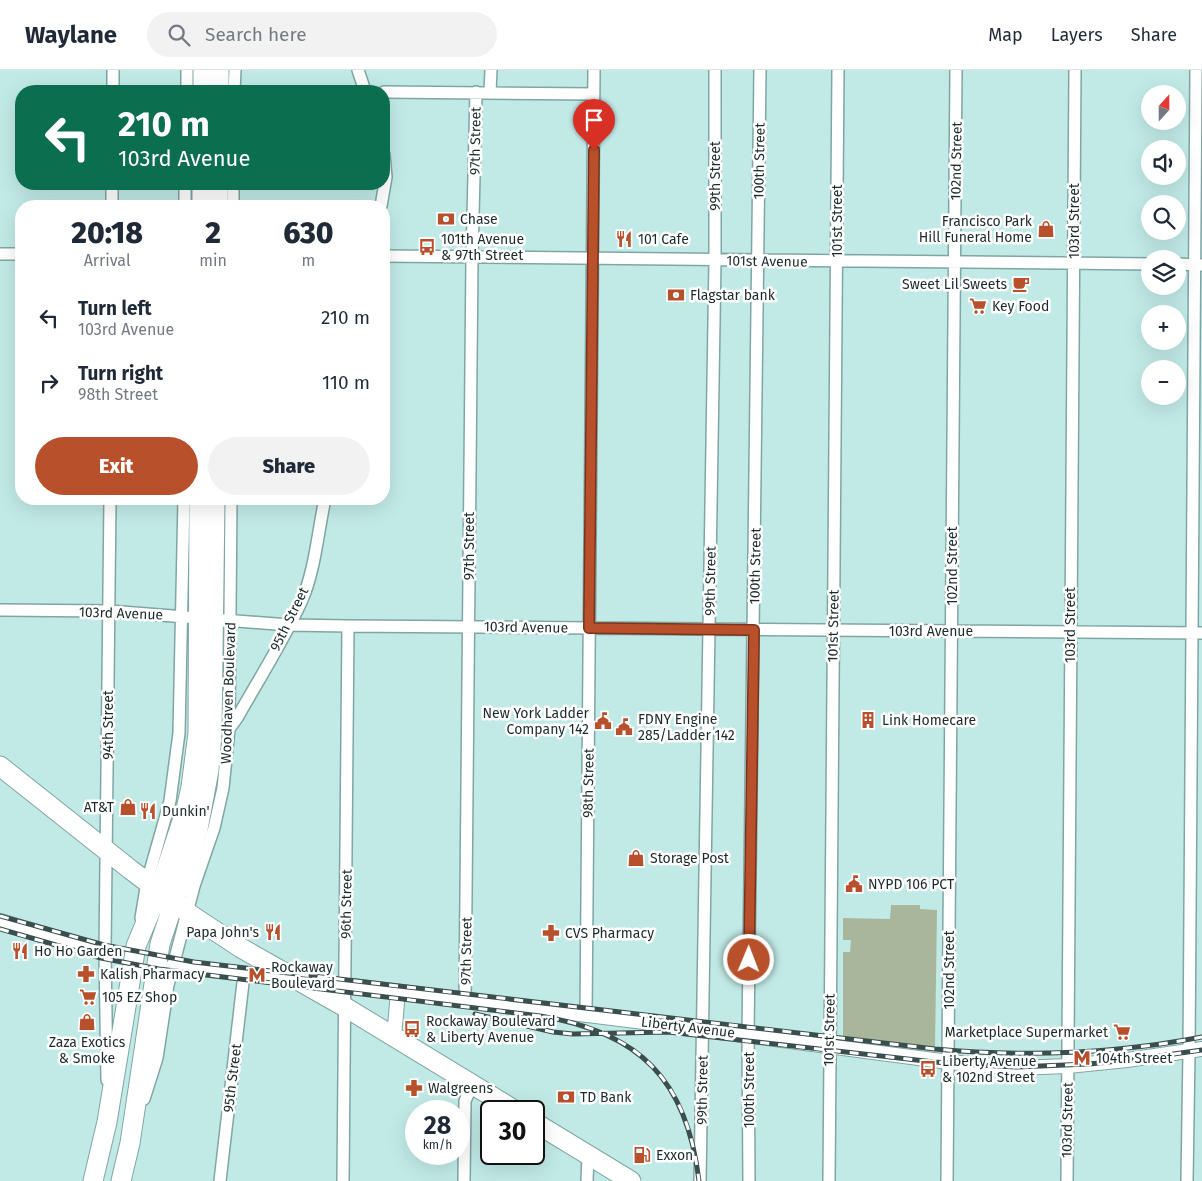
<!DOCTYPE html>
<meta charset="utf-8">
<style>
body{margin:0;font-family:"Fira Sans",sans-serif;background:#f2f2f3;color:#1f2937;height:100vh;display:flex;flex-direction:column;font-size:19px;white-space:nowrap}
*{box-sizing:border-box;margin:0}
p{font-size:16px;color:#747a83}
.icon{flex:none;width:28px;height:28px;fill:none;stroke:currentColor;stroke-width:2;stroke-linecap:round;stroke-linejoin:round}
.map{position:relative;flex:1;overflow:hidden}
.panel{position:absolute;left:15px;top:130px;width:375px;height:305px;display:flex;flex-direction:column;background:#fff;border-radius:20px;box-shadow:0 5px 20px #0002}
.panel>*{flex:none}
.top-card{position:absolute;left:15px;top:15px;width:375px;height:105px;border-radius:20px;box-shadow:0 5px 20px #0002;background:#0b6e4f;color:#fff;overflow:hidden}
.needle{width:32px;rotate:21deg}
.fabs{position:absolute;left:1141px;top:15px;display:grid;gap:10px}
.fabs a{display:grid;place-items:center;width:45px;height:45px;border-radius:50%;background:#fff;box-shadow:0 5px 20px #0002;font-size:25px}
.speed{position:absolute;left:405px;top:1030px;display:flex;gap:10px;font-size:25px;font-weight:700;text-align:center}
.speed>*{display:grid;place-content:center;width:65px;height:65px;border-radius:50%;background:#fff;box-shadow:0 5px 20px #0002;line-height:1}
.speed small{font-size:12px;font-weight:400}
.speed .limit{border:2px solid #111;border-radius:8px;background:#fff;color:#111}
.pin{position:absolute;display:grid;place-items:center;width:42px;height:42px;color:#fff;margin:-51px -21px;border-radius:50% 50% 50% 0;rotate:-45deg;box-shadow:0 0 5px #0007}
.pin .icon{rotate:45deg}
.me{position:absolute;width:55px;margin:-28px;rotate:1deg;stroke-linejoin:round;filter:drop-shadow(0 0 4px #0008)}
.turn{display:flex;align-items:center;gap:18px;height:105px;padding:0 20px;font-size:22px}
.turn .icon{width:65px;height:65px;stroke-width:2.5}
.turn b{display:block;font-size:35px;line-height:42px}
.eta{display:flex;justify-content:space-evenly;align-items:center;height:85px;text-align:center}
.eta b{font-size:30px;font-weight:800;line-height:35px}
.button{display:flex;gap:10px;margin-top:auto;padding:10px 20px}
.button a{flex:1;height:58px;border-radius:30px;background:#b8502b;color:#fff;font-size:20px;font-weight:800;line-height:58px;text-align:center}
.button a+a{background:#f2f2f3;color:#1f2937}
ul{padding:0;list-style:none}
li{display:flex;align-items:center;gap:15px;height:65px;padding:0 20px}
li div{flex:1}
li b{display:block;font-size:19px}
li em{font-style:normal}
header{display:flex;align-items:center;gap:30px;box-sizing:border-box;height:70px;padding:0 25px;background:#fff;border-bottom:1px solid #e0e1e3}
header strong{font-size:24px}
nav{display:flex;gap:28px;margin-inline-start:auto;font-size:18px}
.search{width:350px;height:45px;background:#f2f2f3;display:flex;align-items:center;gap:12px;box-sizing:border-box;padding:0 18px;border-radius:28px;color:#747a83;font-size:19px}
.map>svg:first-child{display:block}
.green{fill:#a8b79b}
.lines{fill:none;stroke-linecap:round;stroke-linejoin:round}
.minor-casing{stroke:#7fa6a3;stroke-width:14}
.tertiary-casing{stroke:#7fa6a3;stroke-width:16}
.primary-casing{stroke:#7fa6a3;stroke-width:21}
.minor{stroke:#fff;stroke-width:11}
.tertiary{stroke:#fff;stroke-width:14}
.primary{stroke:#fff;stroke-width:19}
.rail-casing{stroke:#3a4e4d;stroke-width:5}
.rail{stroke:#fff;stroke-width:3;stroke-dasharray:9;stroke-linecap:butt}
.route-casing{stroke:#78341c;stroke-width:12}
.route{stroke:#b8502b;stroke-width:9}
.labels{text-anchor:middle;stroke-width:5;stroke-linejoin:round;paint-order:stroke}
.street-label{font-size:14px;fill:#1b2b2a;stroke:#fff}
.poi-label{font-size:14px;fill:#1b2b2a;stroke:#fff;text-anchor:start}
</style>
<header>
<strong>Waylane</strong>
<div class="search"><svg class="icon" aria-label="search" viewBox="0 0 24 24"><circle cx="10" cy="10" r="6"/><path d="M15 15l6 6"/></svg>Search here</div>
<nav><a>Map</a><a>Layers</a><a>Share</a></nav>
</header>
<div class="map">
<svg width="1202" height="1111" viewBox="0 0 1202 1111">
<rect width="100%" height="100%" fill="#c1eae7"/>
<path class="green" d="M891 835H920V839L937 840 935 979 843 969V882H850L851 870H843V848L890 849Z"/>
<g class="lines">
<g class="minor-casing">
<path id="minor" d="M358 0 365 21
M113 21V0
M187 21V0
M234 21 235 0
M384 22 594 24
M490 22 491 0
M112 136V114
M185 136V114
M233 136V114
M381 136 386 107 384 85
M0 184H21
M384 186 1150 194
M1178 194 1201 195
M0 540 109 541 289 555 348 556 1202 563
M229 659 237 648C259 609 284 570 302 530 315 500 318 461 325 429
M141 848 147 812 170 731 179 663 184 429
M465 930 472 188 476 22
M586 946 594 0
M107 1010 105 882 110 429
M144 1029 157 988 168 915 173 896 194 816 214 758 223 718 229 659 231 429
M220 1111 244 904
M343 1111 348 556
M464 1111 465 1031 472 1015
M587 1111 588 1085
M700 1111 715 190V0
M749 1111 748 965 760 0
M829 1111 838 0
M947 1111 956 0
M1067 1111 1075 0
M1187 1111 1189 982 1196 0"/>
</g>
<g class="tertiary-casing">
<path id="tertiary" d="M0 851 105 882
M173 896 345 915 636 951 949 992 1015 998 1068 996 1127 990 1202 979
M394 967 398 922"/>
</g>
<g class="primary-casing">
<path id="primary" d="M203 21V0
M219 21V0
M202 136V114
M218 136V114
M0 696 131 800 188 843 241 878 345 937 516 1041
M534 1052 631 1111
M93 1111 107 1052 136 876 159 821 186 739 191 717 198 663 199 429
M121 1111 130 1073 160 874 198 759 209 700 212 664 215 429"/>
</g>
<use href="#minor" class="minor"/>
<use href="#tertiary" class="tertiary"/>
<use href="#primary" class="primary"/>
<g class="rail-casing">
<path id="rail" d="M0 846 104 875 194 892 935 979C1024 987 1114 984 1202 967
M0 859 101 888 159 899 540 946C640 962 687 1010 699 1111
M475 944 553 962 573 964 668 962 934 992 978 995 1016 997 1089 994 1138 989 1202 980"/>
</g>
<use href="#rail" class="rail"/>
</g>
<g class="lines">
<g class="route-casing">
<path id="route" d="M594 80 589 558 754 560 749 890"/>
</g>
<use href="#route" class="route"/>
</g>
<defs>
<g id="bank-bare" transform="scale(1.35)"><path d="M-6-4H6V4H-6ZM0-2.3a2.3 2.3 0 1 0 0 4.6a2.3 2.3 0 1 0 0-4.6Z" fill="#b8502b" stroke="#fff" stroke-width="2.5" paint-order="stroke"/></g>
<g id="shop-bare" transform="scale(1.35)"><path d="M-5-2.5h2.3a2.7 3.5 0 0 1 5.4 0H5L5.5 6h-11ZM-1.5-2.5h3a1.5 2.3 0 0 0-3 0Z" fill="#b8502b" stroke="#fff" stroke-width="2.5" paint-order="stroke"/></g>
<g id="restaurant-bare" transform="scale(1.35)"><path d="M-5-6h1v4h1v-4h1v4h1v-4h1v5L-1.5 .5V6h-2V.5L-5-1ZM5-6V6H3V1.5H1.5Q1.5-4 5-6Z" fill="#b8502b" stroke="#fff" stroke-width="2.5" paint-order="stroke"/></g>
<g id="bus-bare" transform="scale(1.35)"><path d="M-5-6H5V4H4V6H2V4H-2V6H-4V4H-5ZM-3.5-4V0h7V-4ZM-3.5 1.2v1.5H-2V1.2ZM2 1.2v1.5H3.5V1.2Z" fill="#b8502b" stroke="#fff" stroke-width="2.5" paint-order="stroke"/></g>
<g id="cafe-bare" transform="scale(1.35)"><path d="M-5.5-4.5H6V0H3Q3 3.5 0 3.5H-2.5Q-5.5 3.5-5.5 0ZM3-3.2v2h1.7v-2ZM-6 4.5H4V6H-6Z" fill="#b8502b" stroke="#fff" stroke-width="2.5" paint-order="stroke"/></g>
<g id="supermarket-bare" transform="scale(1.35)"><path d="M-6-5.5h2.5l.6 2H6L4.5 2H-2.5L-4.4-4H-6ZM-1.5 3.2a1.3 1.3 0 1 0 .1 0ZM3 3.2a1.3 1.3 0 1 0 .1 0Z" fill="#b8502b" stroke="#fff" stroke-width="2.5" paint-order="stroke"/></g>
<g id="building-bare" transform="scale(1.35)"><path d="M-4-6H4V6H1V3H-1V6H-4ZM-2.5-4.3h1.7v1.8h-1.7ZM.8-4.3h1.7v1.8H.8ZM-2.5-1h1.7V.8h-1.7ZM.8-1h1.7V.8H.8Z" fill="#b8502b" stroke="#fff" stroke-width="2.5" paint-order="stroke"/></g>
<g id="civic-bare" transform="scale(1.35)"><path d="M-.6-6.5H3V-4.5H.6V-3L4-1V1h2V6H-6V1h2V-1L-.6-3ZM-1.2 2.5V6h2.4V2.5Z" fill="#b8502b" stroke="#fff" stroke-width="2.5" paint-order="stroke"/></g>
<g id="pharmacy-bare" transform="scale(1.35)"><path d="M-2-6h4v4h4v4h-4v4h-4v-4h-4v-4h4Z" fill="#b8502b" stroke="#fff" stroke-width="2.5" paint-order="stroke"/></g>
<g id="metro-bare" transform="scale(1.35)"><path d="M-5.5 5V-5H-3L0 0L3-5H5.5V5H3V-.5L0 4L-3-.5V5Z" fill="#b8502b" stroke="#fff" stroke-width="2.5" paint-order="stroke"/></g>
<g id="fuel-bare" transform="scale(1.35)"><path d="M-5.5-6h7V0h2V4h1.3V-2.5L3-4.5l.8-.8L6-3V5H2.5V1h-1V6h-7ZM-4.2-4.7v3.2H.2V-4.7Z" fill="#b8502b" stroke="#fff" stroke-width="2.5" paint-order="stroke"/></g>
</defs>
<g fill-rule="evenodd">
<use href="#bank-bare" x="446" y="149"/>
<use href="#shop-bare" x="1046" y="159"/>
<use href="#restaurant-bare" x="624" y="169"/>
<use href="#bus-bare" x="427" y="177"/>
<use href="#cafe-bare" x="1021" y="214"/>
<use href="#bank-bare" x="676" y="225"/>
<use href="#supermarket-bare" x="978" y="236"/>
<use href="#building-bare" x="868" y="650"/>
<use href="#civic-bare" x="603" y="651"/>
<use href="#civic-bare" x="624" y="657"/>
<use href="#shop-bare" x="128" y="737"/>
<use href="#restaurant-bare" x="148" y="741"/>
<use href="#shop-bare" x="636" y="788"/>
<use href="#civic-bare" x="854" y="814"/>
<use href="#restaurant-bare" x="273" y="862"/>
<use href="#pharmacy-bare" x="551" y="863"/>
<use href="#restaurant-bare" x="20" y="881"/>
<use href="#pharmacy-bare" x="86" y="904"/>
<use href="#metro-bare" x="257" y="905"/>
<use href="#supermarket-bare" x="88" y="927"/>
<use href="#shop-bare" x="87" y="952"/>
<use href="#bus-bare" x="412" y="959"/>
<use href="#supermarket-bare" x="1122" y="962"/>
<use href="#metro-bare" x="1082" y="988"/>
<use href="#bus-bare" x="928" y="999"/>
<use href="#pharmacy-bare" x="414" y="1018"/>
<use href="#bank-bare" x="566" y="1027"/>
<use href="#fuel-bare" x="642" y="1085"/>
</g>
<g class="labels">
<g class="street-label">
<text transform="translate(475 71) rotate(-89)" y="5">97th Street</text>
<text transform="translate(759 91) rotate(-89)" y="5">100th Street</text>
<text transform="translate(956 91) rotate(-89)" y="5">102nd Street</text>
<text transform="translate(715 106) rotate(-90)" y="5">99th Street</text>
<text transform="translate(837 151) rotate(-90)" y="5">101st Street</text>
<text transform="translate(1074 151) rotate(-90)" y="5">103rd Street</text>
<text transform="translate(767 191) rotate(1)" y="5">101st Avenue</text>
<text transform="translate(469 476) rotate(-90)" y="5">97th Street</text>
<text transform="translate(755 496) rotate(-89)" y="5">100th Street</text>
<text transform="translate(952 496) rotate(-90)" y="5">102nd Street</text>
<text transform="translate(710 511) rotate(-89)" y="5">99th Street</text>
<text transform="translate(121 543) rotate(2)" y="5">103rd Avenue</text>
<text transform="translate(289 549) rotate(-64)" y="5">95th Street</text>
<text transform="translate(1070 555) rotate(-90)" y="5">103rd Street</text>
<text transform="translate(833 556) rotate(-89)" y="5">101st Street</text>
<text transform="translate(526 557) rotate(1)" y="5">103rd Avenue</text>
<text x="931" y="566">103rd Avenue</text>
<text transform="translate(228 623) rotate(-88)" y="5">Woodhaven Boulevard</text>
<text transform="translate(108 655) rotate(-90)" y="5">94th Street</text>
<text transform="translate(588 713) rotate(-89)" y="5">98th Street</text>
<text transform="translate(346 834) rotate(-89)" y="5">96th Street</text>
<text transform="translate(466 881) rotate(-89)" y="5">97th Street</text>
<text transform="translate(949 900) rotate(-90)" y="5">102nd Street</text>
<text transform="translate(688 957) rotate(7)" y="5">Liberty Avenue</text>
<text transform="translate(829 960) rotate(-89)" y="5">101st Street</text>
<text transform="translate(232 1008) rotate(-83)" y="5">95th Street</text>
<text transform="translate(702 1020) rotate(-89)" y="5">99th Street</text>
<text transform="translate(749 1020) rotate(-90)" y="5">100th Street</text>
<text transform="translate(1067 1050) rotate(-89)" y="5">103rd Street</text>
</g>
<g class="poi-label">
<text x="460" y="154">Chase</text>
<text x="1032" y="156" text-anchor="end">Francisco Park<tspan x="1032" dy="16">Hill Funeral Home</tspan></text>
<text x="441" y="174">101th Avenue<tspan x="441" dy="16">&amp; 97th Street</tspan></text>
<text x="638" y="174">101 Cafe</text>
<text x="1007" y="219" text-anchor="end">Sweet Lil Sweets</text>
<text x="690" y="230">Flagstar bank</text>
<text x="992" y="241">Key Food</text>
<text x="589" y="648" text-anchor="end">New York Ladder<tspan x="589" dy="16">Company 142</tspan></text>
<text x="638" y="654">FDNY Engine<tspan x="638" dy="16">285/Ladder 142</tspan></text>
<text x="882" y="655">Link Homecare</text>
<text x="114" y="742" text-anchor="end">AT&amp;T</text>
<text x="162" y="746">Dunkin'</text>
<text x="650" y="793">Storage Post</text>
<text x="868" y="819">NYPD 106 PCT</text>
<text x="259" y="867" text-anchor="end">Papa John's</text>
<text x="565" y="868">CVS Pharmacy</text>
<text x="34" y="886">Ho Ho Garden</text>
<text x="271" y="902">Rockaway<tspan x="271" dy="16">Boulevard</tspan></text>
<text x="100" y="909">Kalish Pharmacy</text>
<text x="102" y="932">105 EZ Shop</text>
<text x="426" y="956">Rockaway Boulevard<tspan x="426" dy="16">&amp; Liberty Avenue</tspan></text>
<text x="1108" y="967" text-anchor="end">Marketplace Supermarket</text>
<text x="87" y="977" text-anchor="middle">Zaza Exotics<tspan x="87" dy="16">&amp; Smoke</tspan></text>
<text x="1096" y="993">104th Street</text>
<text x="942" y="996">Liberty Avenue<tspan x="942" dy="16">&amp; 102nd Street</tspan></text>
<text x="428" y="1023">Walgreens</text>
<text x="580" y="1032">TD Bank</text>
<text x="656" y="1090">Exxon</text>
</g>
</g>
</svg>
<div class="fabs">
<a><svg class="needle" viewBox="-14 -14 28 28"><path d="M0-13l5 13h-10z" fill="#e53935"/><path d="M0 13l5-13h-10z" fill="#747a83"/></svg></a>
<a><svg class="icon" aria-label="sound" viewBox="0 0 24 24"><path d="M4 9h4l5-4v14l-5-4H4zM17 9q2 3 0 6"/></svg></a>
<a><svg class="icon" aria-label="search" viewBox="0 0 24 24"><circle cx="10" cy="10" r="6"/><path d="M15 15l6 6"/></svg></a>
<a><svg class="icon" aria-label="layers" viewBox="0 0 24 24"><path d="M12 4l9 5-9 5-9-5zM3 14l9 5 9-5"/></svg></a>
<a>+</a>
<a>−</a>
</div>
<div class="speed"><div>28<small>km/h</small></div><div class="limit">30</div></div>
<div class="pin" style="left:594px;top:80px;background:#d93025"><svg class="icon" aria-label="arrive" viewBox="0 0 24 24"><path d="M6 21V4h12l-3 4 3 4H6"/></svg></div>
<svg class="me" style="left:749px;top:890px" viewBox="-20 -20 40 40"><circle r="17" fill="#b8502b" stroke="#fff" stroke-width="3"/><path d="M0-11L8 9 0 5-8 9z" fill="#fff"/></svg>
<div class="top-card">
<div class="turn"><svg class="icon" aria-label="left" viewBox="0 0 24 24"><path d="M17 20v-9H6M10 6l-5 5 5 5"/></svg><div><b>210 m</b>103rd Avenue</div></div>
</div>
<section class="panel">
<div class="eta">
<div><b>20:18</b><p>Arrival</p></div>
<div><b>2</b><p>min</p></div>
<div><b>630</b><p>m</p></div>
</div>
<ul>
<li><svg class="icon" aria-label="left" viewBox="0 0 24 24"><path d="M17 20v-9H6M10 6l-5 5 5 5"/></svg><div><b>Turn left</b><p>103rd Avenue</p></div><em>210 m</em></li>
<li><svg class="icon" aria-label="right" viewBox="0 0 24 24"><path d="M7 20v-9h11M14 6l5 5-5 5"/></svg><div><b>Turn right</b><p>98th Street</p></div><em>110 m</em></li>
</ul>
<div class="button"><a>Exit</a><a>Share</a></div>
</section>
</div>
